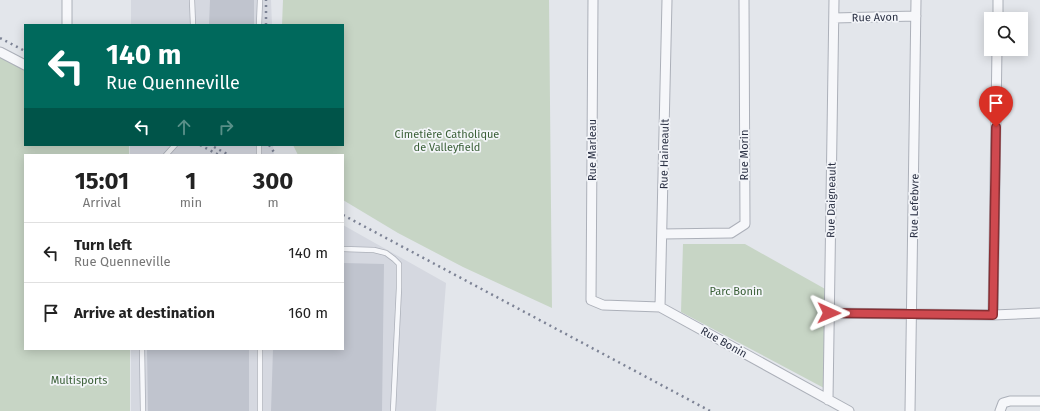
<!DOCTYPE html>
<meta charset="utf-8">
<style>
body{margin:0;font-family:"Fira Sans",sans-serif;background:#f2f2f2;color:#222;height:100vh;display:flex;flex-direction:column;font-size:15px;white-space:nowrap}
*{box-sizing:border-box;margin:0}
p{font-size:13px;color:#767676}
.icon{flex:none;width:22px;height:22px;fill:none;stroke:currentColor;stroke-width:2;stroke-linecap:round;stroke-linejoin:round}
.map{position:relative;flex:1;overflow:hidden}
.sheet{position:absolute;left:24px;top:154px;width:320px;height:196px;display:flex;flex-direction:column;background:#fff;border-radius:0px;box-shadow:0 2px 10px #0003}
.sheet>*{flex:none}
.hud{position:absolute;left:24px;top:24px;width:320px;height:122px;border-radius:0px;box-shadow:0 2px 10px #0003;background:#00695c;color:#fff;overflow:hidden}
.fabs{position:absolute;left:984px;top:12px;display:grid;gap:8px}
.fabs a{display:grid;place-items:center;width:44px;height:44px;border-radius:0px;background:#fff;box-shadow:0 2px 10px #0003;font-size:20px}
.pin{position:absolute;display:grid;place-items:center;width:34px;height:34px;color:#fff;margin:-41px -17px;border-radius:50% 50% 50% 0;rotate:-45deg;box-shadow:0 0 4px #0007}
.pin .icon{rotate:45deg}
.me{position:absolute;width:44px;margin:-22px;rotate:91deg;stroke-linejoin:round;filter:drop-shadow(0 0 3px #0008)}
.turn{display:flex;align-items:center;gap:14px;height:84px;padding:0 16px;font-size:18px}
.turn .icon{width:52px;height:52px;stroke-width:2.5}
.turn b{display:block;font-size:28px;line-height:34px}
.lanes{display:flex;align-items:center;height:38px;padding:0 16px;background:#0003;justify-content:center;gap:20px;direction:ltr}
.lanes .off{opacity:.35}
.eta{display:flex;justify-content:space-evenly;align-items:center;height:68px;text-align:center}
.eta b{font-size:24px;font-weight:700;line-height:28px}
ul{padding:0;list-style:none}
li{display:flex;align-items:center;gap:12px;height:60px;padding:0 16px;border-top:1px solid #e0e0e0}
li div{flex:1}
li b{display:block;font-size:15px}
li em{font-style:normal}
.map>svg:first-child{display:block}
.built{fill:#d5d8e0}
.green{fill:#c7d5c5}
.building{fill:#c0c4ce}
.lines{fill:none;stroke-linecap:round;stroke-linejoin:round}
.lane-casing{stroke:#acb0b9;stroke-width:6}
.street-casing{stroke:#acb0b9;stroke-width:11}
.lane{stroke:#f6f7fa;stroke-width:4.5}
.street{stroke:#f6f7fa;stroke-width:9}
.rail{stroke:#7d8395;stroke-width:2.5;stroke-dasharray:2 4;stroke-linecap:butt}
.route-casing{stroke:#872f33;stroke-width:10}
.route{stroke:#cf494f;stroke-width:7}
.labels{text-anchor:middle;stroke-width:3.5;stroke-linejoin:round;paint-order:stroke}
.street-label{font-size:11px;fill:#2b3144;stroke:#f3f5f9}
.park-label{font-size:11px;fill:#3b6038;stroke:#f3f5f9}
</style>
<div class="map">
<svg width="1040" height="411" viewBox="0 0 1040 411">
<rect width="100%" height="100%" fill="#e3e6eb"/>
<path class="built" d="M131 0H271L272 25H131Z
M130 145H273L274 155H130Z
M343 225 446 283 436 411H131V349H343Z"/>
<path class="green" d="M283 0H549L552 308 463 267 398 233 343 200V155H298L293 145H343V25H282Z
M0 52 25 64V145H129V155H25V349H130V411H0Z
M683 244H745L827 290 824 388 681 312Z"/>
<path class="building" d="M210 0H254V25H209Z
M343 263 384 264 382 411H271L273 349H343Z
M147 349H249V411H148Z"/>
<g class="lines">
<g class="lane-casing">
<path id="lane" d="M192 0 193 25
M259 25 260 0
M166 155 175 145
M259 155V145
M343 249 374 250 386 253 394 259 399 264V288L393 411
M142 349 143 411
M260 411V349"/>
</g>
<g class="street-casing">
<path id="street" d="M593 0 591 300 603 305 660 307 849 411
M834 18 916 16
M998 19V0
M67 25V0
M0 52 25 65
M662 234 731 233 745 224 744 0
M660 307 667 0
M829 313 993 315 1040 313
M993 315 997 49
M828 400 834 0
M910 411 916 0
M1000 411 1003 403 1010 401H1040"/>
</g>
<use href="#lane" class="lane"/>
<use href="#street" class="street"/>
<path class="rail" d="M266 25V0
M0 38 25 51
M200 145 219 155
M269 145 276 155
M214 147 229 155
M343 215 710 411"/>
</g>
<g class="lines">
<g class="route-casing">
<path id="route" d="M829 313 993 315 996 127"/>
</g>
<use href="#route" class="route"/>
</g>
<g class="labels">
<g class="street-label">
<text transform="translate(875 17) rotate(-1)" y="4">Rue Avon</text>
<text transform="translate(592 150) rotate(-90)" y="4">Rue Marleau</text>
<text transform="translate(664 154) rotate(-89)" y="4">Rue Haineault</text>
<text transform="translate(744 155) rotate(-90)" y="4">Rue Morin</text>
<text transform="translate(831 200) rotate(-89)" y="4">Rue Daigneault</text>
<text transform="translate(914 206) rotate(-89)" y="4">Rue Lefebvre</text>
<text transform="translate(724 342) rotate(29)" y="4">Rue Bonin</text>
</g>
<g class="park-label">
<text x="447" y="138">Cimetière Catholique<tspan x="447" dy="13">de Valleyfield</tspan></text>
<text x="736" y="295">Parc Bonin</text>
<text x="79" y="384">Multisports</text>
</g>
</g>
</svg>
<div class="fabs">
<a><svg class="icon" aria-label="search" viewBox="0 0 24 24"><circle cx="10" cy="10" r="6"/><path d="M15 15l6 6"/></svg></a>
</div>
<div class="pin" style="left:996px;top:127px;background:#d93025"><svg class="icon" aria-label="arrive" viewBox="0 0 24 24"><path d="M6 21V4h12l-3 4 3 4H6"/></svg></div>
<svg class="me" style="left:829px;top:313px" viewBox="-20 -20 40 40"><path d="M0-17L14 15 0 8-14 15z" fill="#cf494f" stroke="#fff" stroke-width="4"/></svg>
<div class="hud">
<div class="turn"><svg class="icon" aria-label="left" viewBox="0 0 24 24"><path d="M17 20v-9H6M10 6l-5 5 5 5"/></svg><div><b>140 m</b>Rue Quenneville</div></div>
<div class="lanes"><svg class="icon" aria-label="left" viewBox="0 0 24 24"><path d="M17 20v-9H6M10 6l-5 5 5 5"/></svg><svg class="icon off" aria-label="ahead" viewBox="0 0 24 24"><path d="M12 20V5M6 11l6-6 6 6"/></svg><svg class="icon off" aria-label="right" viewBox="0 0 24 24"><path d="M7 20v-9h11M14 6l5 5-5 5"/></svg></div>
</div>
<section class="sheet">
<div class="eta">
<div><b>15:01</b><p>Arrival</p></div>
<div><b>1</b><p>min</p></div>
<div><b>300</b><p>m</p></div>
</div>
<ul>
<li><svg class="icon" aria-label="left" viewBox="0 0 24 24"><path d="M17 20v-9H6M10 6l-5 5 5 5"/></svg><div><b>Turn left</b><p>Rue Quenneville</p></div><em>140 m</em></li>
<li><svg class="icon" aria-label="arrive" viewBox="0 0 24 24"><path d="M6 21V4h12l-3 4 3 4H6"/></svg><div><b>Arrive at destination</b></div><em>160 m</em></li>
</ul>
</section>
</div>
